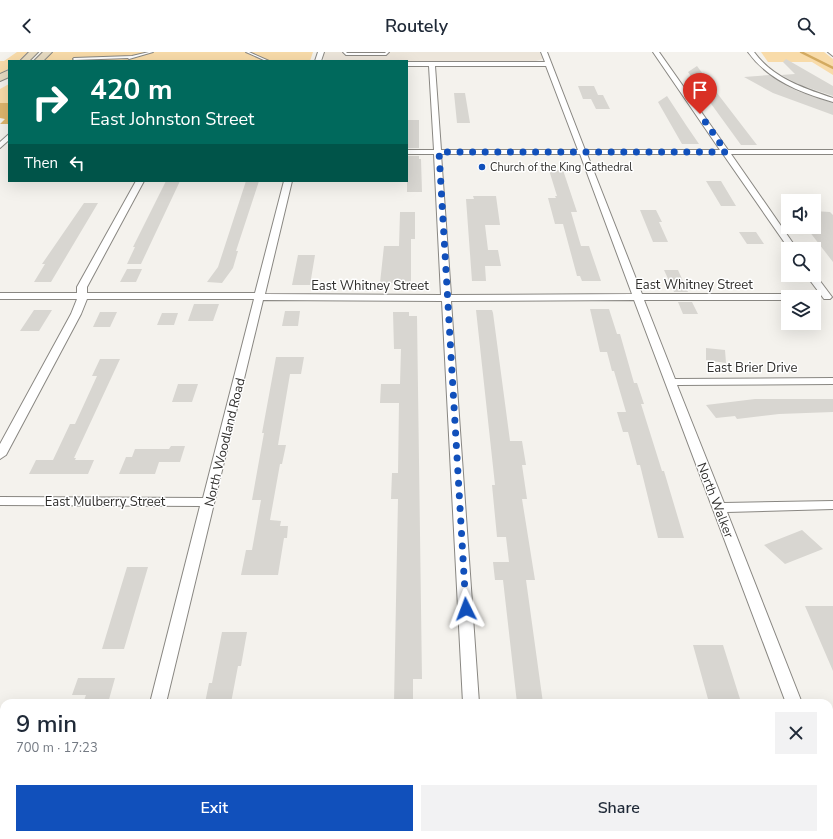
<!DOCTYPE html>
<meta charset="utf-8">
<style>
body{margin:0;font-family:"Nunito Sans",sans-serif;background:#f2f2f3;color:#1f2937;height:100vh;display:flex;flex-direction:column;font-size:15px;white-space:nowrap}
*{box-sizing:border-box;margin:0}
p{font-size:13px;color:#747a83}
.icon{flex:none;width:22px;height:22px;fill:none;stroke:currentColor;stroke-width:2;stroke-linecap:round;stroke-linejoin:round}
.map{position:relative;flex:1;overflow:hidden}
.panel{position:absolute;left:0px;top:647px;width:833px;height:140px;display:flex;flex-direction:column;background:#fff;border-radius:12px 12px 0 0;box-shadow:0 4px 16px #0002}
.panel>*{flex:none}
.banner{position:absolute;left:8px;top:8px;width:400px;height:122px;border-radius:0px;box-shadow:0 4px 16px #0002;background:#00695c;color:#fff;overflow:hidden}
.tools{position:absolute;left:781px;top:142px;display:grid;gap:8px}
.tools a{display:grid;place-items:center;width:40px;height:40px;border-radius:0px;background:#fff;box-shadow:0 4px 16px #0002;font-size:20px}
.pin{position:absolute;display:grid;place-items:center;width:34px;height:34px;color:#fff;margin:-41px -17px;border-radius:50% 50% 50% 0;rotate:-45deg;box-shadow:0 0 4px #0007}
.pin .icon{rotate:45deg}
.me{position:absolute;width:44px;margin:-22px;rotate:357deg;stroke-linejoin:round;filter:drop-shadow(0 0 3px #0008)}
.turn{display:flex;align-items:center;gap:14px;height:84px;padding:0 16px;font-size:18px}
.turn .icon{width:52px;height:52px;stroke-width:2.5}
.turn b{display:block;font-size:28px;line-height:34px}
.then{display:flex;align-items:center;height:38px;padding:0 16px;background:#0003;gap:8px;font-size:15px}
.round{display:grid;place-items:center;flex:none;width:42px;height:42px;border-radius:0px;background:#f2f2f3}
.headline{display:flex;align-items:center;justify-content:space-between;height:68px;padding:0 16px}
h1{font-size:24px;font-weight:600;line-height:30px}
.primary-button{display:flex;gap:8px;margin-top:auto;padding:8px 16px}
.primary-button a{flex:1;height:46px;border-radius:0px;background:#1150bb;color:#fff;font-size:16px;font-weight:600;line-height:46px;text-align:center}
.primary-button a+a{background:#f2f2f3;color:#1f2937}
header{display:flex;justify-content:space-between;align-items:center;height:52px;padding:0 16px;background:#fff;font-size:18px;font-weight:600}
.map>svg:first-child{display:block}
.built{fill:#ece5da}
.green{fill:#f8dba9}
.forest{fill:#deb56c}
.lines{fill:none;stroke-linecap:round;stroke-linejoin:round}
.stream{stroke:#d3aa61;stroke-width:2.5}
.building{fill:#d8d6d1}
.service-casing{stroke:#898782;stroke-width:2}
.minor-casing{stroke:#898782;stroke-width:2}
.secondary-casing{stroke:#898782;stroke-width:2}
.service{fill:#fff;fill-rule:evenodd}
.minor{fill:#fff;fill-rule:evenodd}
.secondary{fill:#e6dac1;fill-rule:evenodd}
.route{stroke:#1150bb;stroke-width:7;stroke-dasharray:0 12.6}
.poi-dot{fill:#1150bb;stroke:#fff;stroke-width:1.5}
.labels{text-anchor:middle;stroke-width:3;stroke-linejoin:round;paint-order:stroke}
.far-poi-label{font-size:11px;fill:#302f2d;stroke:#fff;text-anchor:start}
.street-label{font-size:13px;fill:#302f2d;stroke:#fff}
</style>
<header><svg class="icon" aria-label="back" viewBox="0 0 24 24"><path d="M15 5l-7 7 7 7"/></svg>Routely<svg class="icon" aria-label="search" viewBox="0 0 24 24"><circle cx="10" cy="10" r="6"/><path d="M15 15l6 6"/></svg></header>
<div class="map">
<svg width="833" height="787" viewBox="0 0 833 787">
<rect width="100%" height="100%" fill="#f4f2ed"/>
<path class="built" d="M324 0H540L543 7 532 10 325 9 323 6Z"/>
<path class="green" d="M17 0H28L18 9H9V16L0 22V9H4Z
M52 0H313L310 9H43Z
M761 0H824L833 7V23L812 10H768Z
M9 32V51H0V37Z"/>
<path class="forest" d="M0 51H9V72H0L5 67 0 66Z"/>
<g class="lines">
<path class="stream" d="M801 0 833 16"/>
</g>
<path class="building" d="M786 7 833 34V44L800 33 781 23 795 22 783 10Z
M697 14 717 41 757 93H741L688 20Z
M770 23 797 39 833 51V63L773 41 744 25Z
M578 34H594L598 43H603L610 57H596L591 47H583Z
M454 41H465L470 71H457Z
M667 44 686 73 699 92H682L658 50Z
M407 68H419V96H407Z
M407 104H419V107H421L422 140H407Z
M549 118H563L577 160H571L581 194H589L601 229H582L580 224H577L563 172H555L548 146H556L555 144H557Z
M166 129H180L141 212H127L135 195H133Z
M246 129H259L236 199H238L233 216 222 231 207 230 218 215Z
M706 129H721L736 154H721Z
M473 144H496L500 173H485L488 198H498L501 214H485L486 229H472L466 147H474Z
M84 151H98L51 230H34L45 212H42Z
M640 158H656L662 170H659L668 190H653Z
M814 159 830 160 833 163V210L809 179H815Z
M400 160H415V187H411V231H380L384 194H399Z
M739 180H756L764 192H747Z
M298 203H315L310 233H292Z
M127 217H142L136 230H120Z
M664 218H678L688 240H674Z
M678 250H692L698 262H683Z
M194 252H219L213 269H188Z
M590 257H609L617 282H620L634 331H637L644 352H641L662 419H664L684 486H658L640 413H637L628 380H623L617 360H626L614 319H612L607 300H600Z
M34 258H52L39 279H20Z
M476 258H492L493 261 510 389H522L526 413H522L527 447H522L535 528H526L543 651H517L503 528H495L493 510H509L506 485H497L492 433H495Z
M285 259H300L298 274H282Z
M100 260H117L110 275H93Z
M393 260H409V264H417L422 627H413V651H394L398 447H391L392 421H398L399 351H380L381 332H400L401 297H394Z
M162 261H178L174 273H157Z
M706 296 725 298 726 311 706 308Z
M276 305H304L301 322H290L278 393H286L282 412H280L270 468 281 469 280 474H288L287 486H284L278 523H241L246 498H252L261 448H252L264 381H262Z
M100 307H120L74 406H76L75 408H94L88 422H29L36 408H53L70 372H75L97 324H92Z
M178 332H198L192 350H172Z
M755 347H833V360L779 362 737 367 735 364 716 366 706 353Z
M171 394H185L180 410H159L155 422H119L126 405H132L135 397H169Z
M802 478 823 497 785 512 764 493Z
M127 515H148L124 597H102Z
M805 554H833V619Z
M222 580H247L241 614H238L231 651H205L209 631H212Z
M693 593H723L740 647H708Z
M78 626H115L108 651H83L86 643H72Z"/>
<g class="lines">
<g class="service-casing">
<path id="service" d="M149 0H153L129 7 128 6 74 8 73 7 74 6 132 4Z
M246 0H249L269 9H266Z
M343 0H346L347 1H385L386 0H389L386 3H346Z"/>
</g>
<g class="minor-casing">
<path id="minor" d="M318 0H324L321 9H315Z
M541 0H547L585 98H720L653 0H659L728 98H833V102H731L797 197H789L723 102H587L642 242H788L793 245H788V248H644L675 327 833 326V332L677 333 724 451 833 449V457L727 460 802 651H786L634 248 451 249 479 651H463L442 249 263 248 166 651H150L200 454 0 453V445L203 446 254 247H87L81 262 6 403 0 407V392L71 262 77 247H0V241H77V235L136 129H144L87 235V241H255L284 129H292L265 242 441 243 434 102H407V98H434L429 14H407V10H545ZM435 14H546L578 98H441ZM441 102H580L632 242 451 243Z
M748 0H754C773 26 803 36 833 46V50C801 41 768 28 748 0Z
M828 0H833V4Z
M9 82V88L0 96V90Z
M814 221 832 245 830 247H824L806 223H814Z
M829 734 833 735V760L829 759Z
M116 783H134L133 787H115Z
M470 783H488V787H470Z"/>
</g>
<g class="secondary-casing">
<path id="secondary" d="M29 0H38L29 9H20Z
M43 0H52L43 9H34Z
M9 18V25L0 29V22Z"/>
</g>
<use href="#service" class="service"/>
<use href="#minor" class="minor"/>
<use href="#secondary" class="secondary"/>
</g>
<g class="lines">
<path class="route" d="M466 557 439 100H726L700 62"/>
</g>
<circle class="poi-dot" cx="482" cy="115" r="4"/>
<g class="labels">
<g class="far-poi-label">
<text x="490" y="119">Church of the King Cathedral</text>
</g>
<g class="street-label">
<text x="694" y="237">East Whitney Street</text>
<text x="370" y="238">East Whitney Street</text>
<text x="752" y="320">East Brier Drive</text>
<text transform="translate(224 390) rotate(-76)" y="5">North Woodland Road</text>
<text transform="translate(716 448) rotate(69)" y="5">North Walker</text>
<text x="105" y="454">East Mulberry Street</text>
</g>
</g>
</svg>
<div class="tools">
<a><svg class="icon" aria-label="sound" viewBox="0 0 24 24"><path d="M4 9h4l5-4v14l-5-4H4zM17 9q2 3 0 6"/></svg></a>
<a><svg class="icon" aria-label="search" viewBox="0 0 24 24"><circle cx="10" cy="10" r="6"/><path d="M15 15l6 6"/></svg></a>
<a><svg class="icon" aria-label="layers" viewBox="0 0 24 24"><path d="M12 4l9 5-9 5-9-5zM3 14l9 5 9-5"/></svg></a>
</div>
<div class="pin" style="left:700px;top:62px;background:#d93025"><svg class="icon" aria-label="arrive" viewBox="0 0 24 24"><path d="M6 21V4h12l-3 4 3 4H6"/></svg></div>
<svg class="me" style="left:466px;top:557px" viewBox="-20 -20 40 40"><path d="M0-17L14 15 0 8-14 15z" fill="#1150bb" stroke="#fff" stroke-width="4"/></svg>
<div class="banner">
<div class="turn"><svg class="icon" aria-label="right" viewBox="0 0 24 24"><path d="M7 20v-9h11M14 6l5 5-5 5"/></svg><div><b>420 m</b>East Johnston Street</div></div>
<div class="then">Then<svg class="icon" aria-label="left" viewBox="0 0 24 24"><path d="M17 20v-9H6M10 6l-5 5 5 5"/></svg></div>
</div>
<section class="panel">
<div class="headline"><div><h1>9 min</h1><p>700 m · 17:23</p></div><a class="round"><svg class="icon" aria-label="close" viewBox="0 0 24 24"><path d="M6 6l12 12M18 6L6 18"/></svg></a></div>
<div class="primary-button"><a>Exit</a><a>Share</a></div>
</section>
</div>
